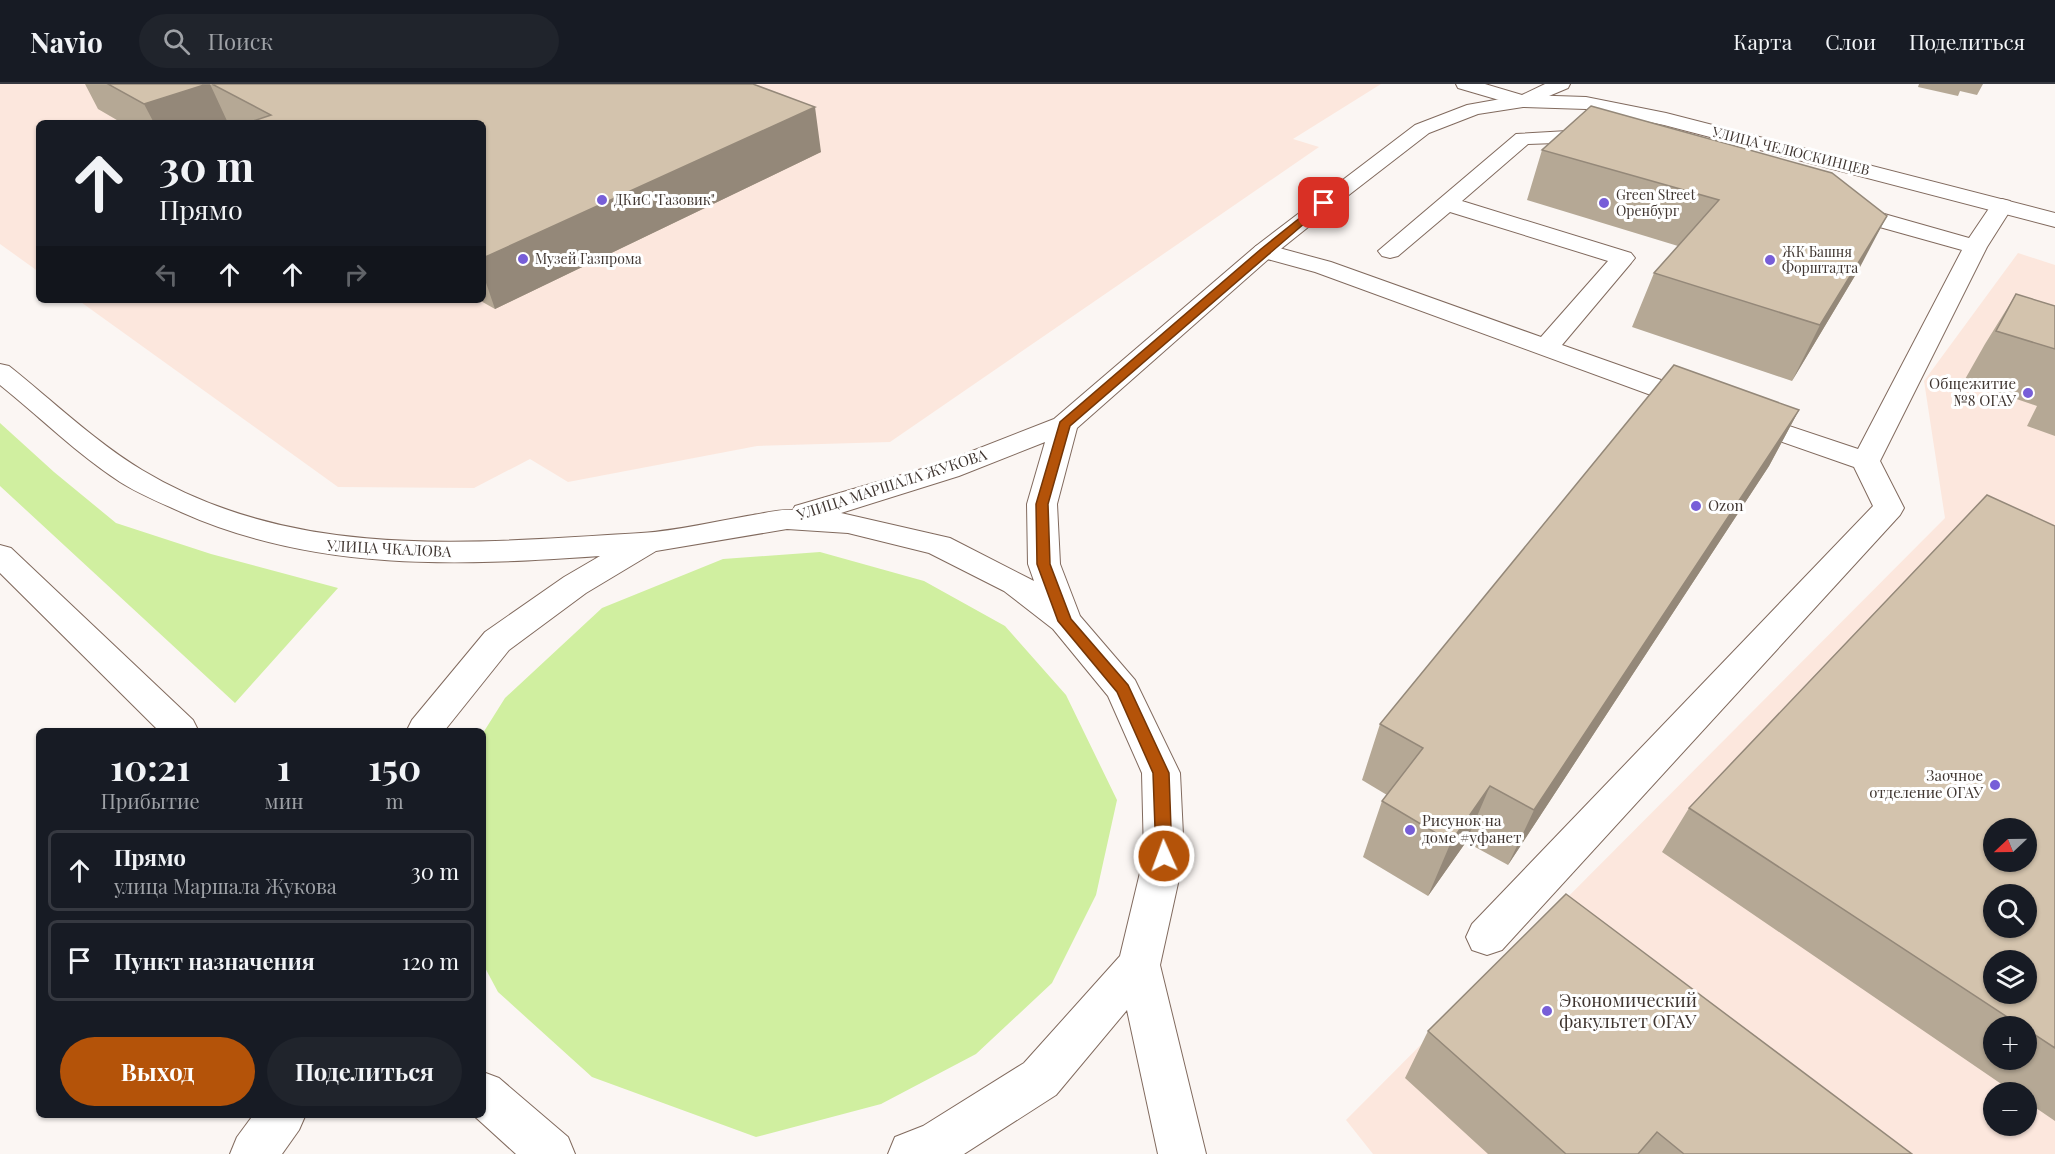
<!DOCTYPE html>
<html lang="ru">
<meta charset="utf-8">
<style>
body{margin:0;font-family:"Playfair Display",serif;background:#20242c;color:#f1f3f6;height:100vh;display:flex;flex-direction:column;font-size:22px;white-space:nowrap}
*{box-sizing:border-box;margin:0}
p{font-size:20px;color:#9ea1a6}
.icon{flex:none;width:33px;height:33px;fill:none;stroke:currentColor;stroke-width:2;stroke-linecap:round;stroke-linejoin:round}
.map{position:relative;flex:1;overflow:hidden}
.sheet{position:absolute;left:36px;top:644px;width:450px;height:390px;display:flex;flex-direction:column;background:#171b24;border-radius:9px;box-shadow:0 2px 4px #0004}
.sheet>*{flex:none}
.banner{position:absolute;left:36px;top:36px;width:450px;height:183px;border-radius:9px;box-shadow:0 2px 4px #0004;background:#171b24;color:#f1f3f6;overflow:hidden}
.needle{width:39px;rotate:248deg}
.tools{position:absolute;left:1983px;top:734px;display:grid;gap:12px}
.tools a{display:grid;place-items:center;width:54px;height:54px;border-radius:50%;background:#171b24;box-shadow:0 2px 4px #0004;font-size:30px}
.pin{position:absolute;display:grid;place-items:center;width:51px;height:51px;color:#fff;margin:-26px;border-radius:12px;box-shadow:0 3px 9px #0006}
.me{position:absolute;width:66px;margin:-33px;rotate:358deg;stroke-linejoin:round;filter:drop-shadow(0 0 4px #0008)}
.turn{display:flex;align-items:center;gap:21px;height:126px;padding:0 24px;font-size:27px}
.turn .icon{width:78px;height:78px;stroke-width:2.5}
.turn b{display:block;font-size:42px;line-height:51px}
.lanes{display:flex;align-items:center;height:57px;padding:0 24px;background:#0003;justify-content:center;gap:30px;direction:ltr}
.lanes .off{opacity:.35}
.eta{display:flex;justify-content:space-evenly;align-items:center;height:102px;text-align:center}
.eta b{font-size:36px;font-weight:700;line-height:42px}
.primary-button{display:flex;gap:12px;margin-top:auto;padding:12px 24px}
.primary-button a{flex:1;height:69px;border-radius:36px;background:#b45309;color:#fff;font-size:24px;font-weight:700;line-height:69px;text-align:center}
.primary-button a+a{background:#20242c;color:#f1f3f6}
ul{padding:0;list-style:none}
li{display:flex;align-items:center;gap:18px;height:81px;margin:0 12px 9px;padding:0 12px;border:3px solid #363941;border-radius:9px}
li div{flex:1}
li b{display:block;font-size:22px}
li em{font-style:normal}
header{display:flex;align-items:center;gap:36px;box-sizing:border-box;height:84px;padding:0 30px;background:#171b24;border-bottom:2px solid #363941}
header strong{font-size:28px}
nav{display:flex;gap:33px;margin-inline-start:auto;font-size:21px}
.search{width:420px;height:54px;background:#20242c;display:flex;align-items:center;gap:15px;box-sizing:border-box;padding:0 21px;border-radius:33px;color:#9ea1a6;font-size:22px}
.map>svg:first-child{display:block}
.built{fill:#fce7dd;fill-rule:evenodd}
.green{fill:#d0efa0}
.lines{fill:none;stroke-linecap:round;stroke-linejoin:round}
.service-casing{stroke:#816a5e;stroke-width:2}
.minor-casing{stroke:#816a5e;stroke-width:2}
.secondary-casing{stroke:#816a5e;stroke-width:2}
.primary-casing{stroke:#816a5e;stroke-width:2}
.service{fill:#fff;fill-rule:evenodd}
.minor{fill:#fff;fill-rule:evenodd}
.secondary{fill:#fff;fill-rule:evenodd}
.primary{fill:#fff;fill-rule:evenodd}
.wall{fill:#b5a895;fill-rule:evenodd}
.shaded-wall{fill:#948879}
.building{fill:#d3c3ad;stroke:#948879;stroke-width:1.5;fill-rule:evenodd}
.route{fill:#b45309;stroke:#753606;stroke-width:1.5}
.poi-dot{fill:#775ed8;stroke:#fff;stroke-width:2}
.labels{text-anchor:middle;stroke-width:6;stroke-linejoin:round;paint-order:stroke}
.far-street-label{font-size:14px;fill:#403631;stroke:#fff}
.far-poi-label{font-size:14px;fill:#403631;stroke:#fff;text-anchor:start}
.poi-label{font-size:15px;fill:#403631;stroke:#fff;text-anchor:end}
.street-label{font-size:15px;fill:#403631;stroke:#fff}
.near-poi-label{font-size:18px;fill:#403631;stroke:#fff;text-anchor:start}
</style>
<header>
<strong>Navio</strong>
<div class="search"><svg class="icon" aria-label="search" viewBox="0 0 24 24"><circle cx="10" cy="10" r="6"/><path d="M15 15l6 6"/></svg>Поиск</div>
<nav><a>Карта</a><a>Слои</a><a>Поделиться</a></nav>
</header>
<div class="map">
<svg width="2055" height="1070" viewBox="0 0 2055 1070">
<rect width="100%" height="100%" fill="#fbf6f3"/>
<path class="built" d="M0 0H1381L1293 55 1319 63 890 358 757 362 568 398 530 375 474 404 338 403 78 216H483V39H39V188L0 160Z
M2018 169 2055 181V1070H1373L1346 1036 1945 434 1924 297ZM1994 744H2026V777H1994ZM1994 810H2026V843H1994ZM1994 876H2026V909H1994ZM1994 942H2026V975H1994ZM1994 1008H2026V1041H1994Z"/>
<path class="green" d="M0 339 54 388 116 439 211 470 338 504 235 619 0 402Z
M820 468 924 497 1005 542 1066 611 1117 716 1096 811 1052 899 976 970 881 1020 756 1053 592 993 498 908 483 880V649L505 614 602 524 723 475Z"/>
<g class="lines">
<g class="service-casing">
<path id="service" d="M1585 46 1608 53 1611 57 1608 61 1601 63 1584 58 1528 60 1462 117 1631 169 1635 174 1631 179 1562 261 1709 313 1713 319 1709 325 1699 327 1689 325 1315 188 1256 172 1252 167 1256 162 1264 160 1331 178 1541 253 1608 177 1450 128 1398 172 1390 174 1382 172 1378 167 1516 50Z
M2002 115 2010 117 2013 122 1987 163 1880 377 1904 424 1900 431 1502 866 1487 871 1472 866 1466 853 1472 840 1873 422 1854 383 1734 341 1730 335 1734 329 1744 327 1858 365 1962 166 1833 130 1830 125 1833 120 1841 118 1849 120 1969 154 1994 117Z"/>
</g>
<g class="minor-casing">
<path id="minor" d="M1456 0H1485L1522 11 1545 0H1570L1568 4 1523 23 1458 4Z"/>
</g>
<g class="secondary-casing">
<path id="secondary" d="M254 1030H306L299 1046 282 1070H230L237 1053Z"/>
</g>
<g class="primary-casing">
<path id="primary" d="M1523 11 1586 13 1666 29 2055 129V143L1664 41 1586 25 1523 23 1478 30 1429 49 1332 124 1272 172 1077 344 1057 420 1060 480 1080 532 1135 596 1180 689 1184 772 1160 881 1206 1070H1158L1127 926 1056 1011 964 1070H888L895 1053 923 1042 1024 979 1120 872 1144 772 1142 689 1108 612 1053 545 1004 507 929 469 848 449 787 445 656 467 586 509 509 566 445 646H407L412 636 485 548 564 493 600 472C458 482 315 488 181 428 161 419 139 410 120 398 77 370 40 333 0 301V280L9 282C53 317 94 357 142 386 295 478 471 459 641 449 677 447 717 437 753 431 766 429 780 425 793 426L795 422 939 380 1054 335 1256 162 1415 41 1467 21ZM1045 358 1027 420 1028 480 1034 497 950 454 841 429 959 392Z
M0 461 11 464 193 636 198 646H158L0 489Z
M483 988 499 994 568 1053 575 1070H516L472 1030H483Z"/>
</g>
<use href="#service" class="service"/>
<use href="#minor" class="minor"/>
<use href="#secondary" class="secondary"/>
<use href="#primary" class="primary"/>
</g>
<path class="wall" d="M85 0H753L821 68 495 225 479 216H483V39H122L98 25Z
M1919 0H1983L1977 11 1960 7 1958 12 1918 3Z
M1591 22 1859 185 1792 297 1632 243 1654 189 1678 162 1527 116 1542 66Z
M2016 210 2055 222V352L2027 342 2037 322 1964 297 1985 260Z
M1799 326 1769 382 1508 781 1466 758 1428 812 1363 773 1382 717 1387 711 1362 696 1380 640Z
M2055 442V1037L2026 1017V1008H2013L1662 768 1689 724ZM1994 942H2026V975H1994Z
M1428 947 1912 1070H1488L1405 994Z"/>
<path class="shaded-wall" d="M207 0H210L228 39H154L144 20Z
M815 23 821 68 495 225 483 190V174Z
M1887 132 1859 185 1792 297 1820 241Z
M1799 326 1769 382 1508 781 1534 726Z
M1490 702 1466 758 1428 812 1451 758Z"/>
<path class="building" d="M108 0H207L144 20Z
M212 0H753L815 23 483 174V39H247L271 31Z
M1591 22 1832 89 1887 132 1820 241 1654 189 1719 116 1542 66Z
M2016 210 2055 222V265L1996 247Z
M1674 281 1799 326 1534 726 1490 702 1451 758 1382 717 1423 664 1380 640Z
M1987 411 2055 442V964L2026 945V942H2021L1689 724ZM1994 744H2026V777H1994ZM1994 810H2026V843H1994ZM1994 876H2026V909H1994Z
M1566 810 1912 1070H1684L1657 1048 1638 1070H1566L1428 947Z"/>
<path class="route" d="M1321 117 1328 119 1070 342 1048 420 1050 480 1071 535 1128 601 1169 689 1172 772 1170 777 1164 779 1158 777 1156 772 1153 689 1117 608 1058 537 1037 480 1036 420 1060 338 1261 165Z"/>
<g class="poi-dot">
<circle cx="602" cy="116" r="6"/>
<circle cx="1604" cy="119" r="6"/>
<circle cx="523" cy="175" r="6"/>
<circle cx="1770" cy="176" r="6"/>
<circle cx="2028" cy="309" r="6"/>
<circle cx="1696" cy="422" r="6"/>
<circle cx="1995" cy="701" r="6"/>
<circle cx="1410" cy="746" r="6"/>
<circle cx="1547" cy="927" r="6"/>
</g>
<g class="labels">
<g class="far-street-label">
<text transform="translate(1791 67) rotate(14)" y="5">УЛИЦА ЧЕЛЮСКИНЦЕВ</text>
</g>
<g class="far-poi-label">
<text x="1616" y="116">Green Street<tspan x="1616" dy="16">Оренбург</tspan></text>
<text x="614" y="121">ДКиC "Газовик"</text>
<text x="1782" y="173">ЖК Башня<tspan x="1782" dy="16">Форштадта</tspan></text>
<text x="535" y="180">Музей Газпрома</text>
</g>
<g class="poi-label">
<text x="2016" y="305">Общежитие<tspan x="2016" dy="17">№8 ОГАУ</tspan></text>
<text x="1708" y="427" text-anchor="start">Ozon</text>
<text x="1983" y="697">Заочное<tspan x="1983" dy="17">отделение ОГАУ</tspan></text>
<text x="1422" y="742" text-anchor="start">Рисунок на<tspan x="1422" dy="17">доме #уфанет</tspan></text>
</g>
<g class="street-label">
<text transform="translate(892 401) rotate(-18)" y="5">УЛИЦА МАРШАЛА ЖУКОВА</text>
<text transform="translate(389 465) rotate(3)" y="5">УЛИЦА ЧКАЛОВА</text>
</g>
<g class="near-poi-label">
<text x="1559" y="923">Экономический<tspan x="1559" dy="21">факультет ОГАУ</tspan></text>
</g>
</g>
</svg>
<div class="tools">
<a><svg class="needle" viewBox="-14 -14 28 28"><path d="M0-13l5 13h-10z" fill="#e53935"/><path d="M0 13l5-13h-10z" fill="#9ea1a6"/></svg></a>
<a><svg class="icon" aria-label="search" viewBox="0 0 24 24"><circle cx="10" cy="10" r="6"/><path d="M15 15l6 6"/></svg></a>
<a><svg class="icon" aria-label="layers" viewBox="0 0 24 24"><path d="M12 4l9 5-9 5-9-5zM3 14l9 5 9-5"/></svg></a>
<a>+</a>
<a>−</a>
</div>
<div class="pin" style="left:1324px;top:119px;background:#d93025"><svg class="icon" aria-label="arrive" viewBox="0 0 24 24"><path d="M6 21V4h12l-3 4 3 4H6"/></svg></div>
<svg class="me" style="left:1164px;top:772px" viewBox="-20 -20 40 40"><circle r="17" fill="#b45309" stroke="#fff" stroke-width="3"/><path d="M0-11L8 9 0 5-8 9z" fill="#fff"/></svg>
<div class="banner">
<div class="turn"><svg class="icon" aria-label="ahead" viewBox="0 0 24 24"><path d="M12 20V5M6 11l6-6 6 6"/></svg><div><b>30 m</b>Прямо</div></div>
<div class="lanes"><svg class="icon off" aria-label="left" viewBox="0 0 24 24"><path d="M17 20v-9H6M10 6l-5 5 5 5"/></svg><svg class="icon" aria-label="ahead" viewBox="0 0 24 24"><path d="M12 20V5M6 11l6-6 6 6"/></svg><svg class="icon" aria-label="ahead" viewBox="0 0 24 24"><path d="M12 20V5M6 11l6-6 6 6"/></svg><svg class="icon off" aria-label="right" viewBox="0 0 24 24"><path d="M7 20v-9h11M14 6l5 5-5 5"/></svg></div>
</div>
<section class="sheet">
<div class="eta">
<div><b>10:21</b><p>Прибытие</p></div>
<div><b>1</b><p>мин</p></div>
<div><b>150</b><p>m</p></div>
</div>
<ul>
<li><svg class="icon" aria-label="ahead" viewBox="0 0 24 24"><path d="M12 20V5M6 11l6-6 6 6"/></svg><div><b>Прямо</b><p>улица Маршала Жукова</p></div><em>30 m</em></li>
<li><svg class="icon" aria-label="arrive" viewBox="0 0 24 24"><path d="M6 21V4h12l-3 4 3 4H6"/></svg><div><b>Пункт назначения</b></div><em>120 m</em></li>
</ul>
<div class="primary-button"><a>Выход</a><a>Поделиться</a></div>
</section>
</div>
